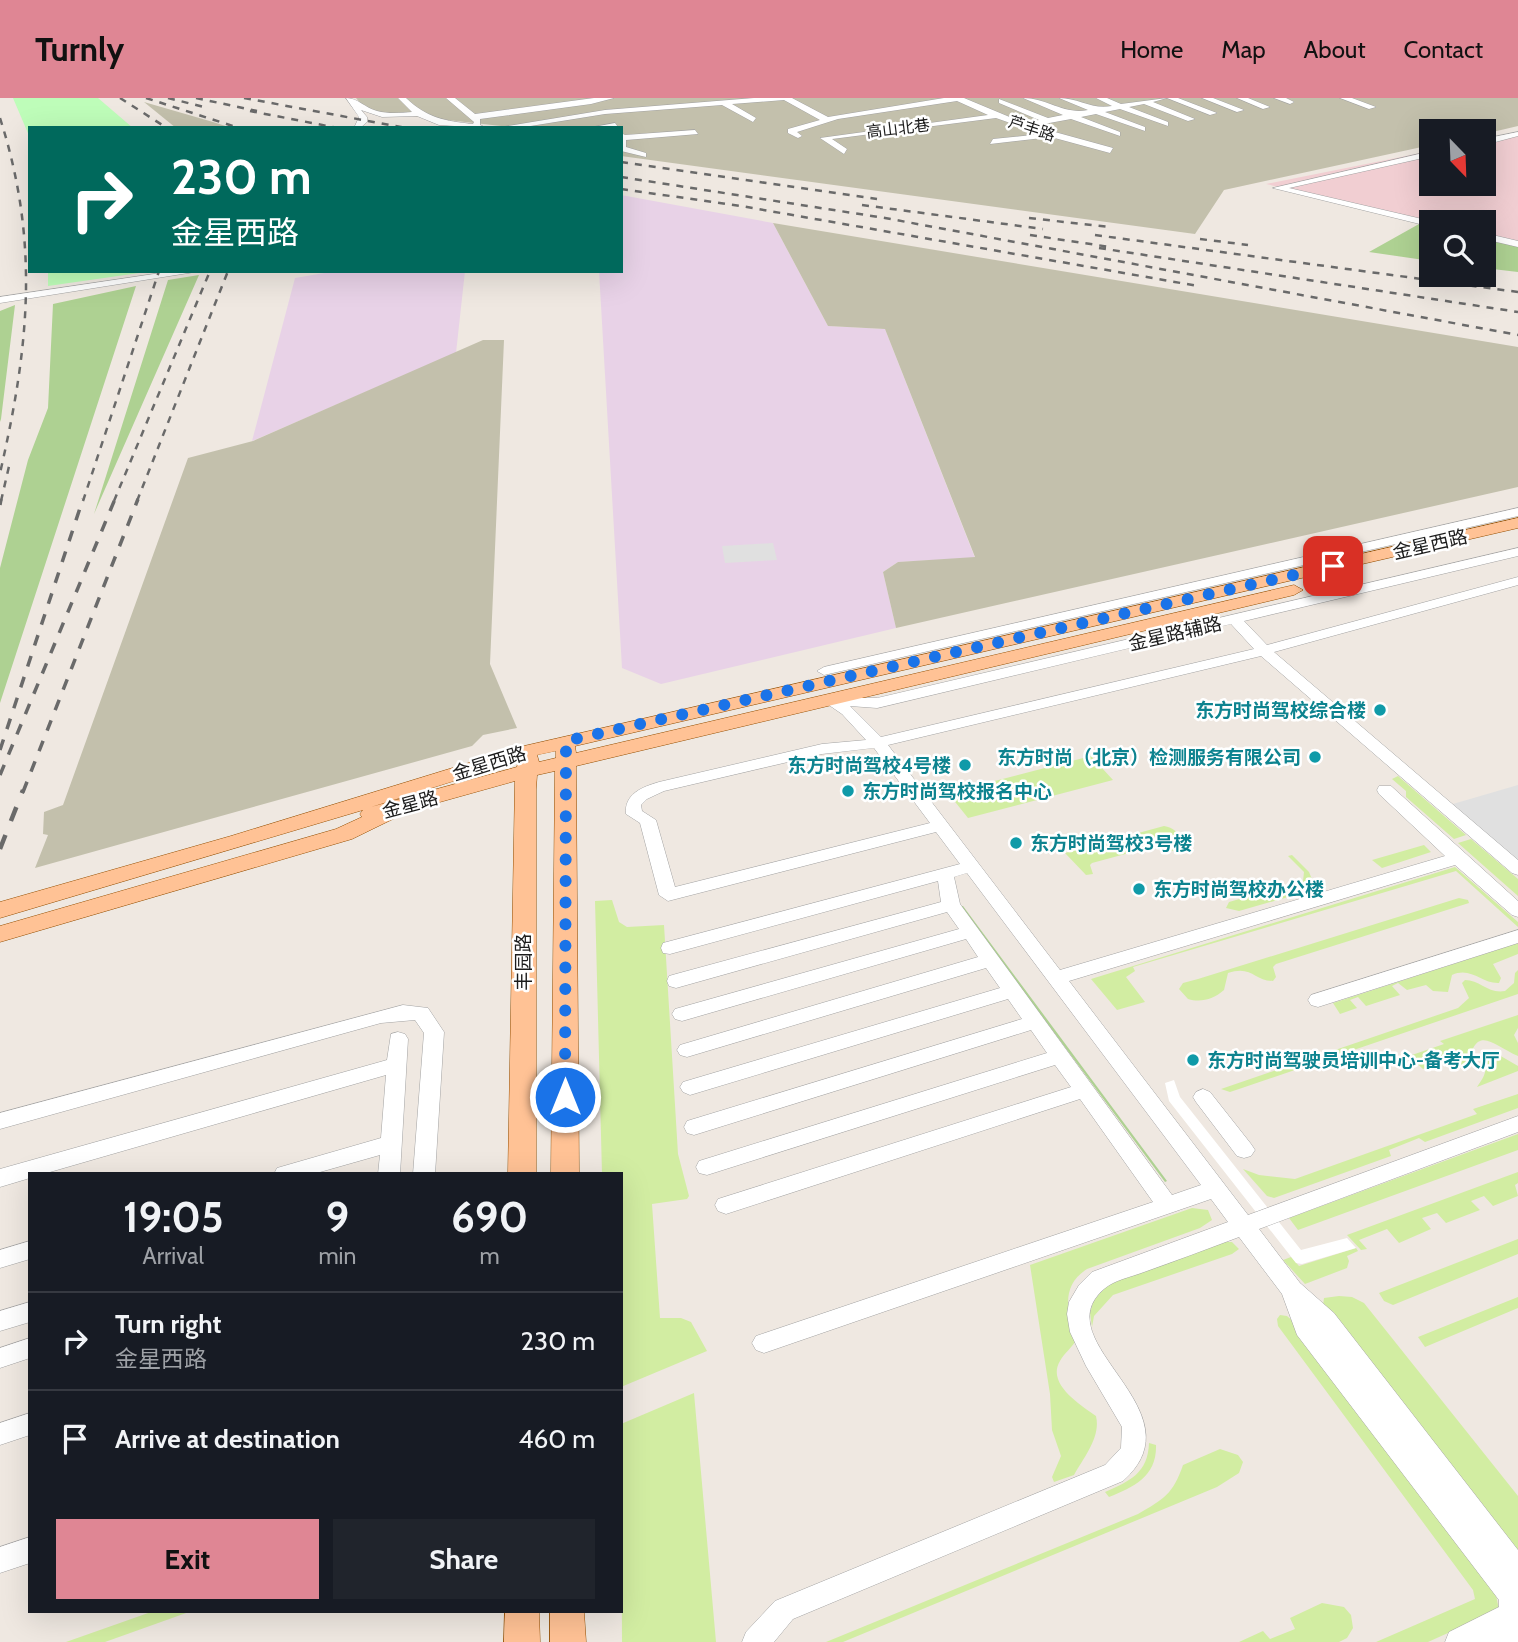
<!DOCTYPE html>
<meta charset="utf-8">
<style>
body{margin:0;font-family:Cabin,"Noto Sans SC",sans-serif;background:#20242c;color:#f1f3f6;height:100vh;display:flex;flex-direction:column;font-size:26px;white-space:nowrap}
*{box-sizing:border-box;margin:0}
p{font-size:23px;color:#9ea1a6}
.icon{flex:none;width:38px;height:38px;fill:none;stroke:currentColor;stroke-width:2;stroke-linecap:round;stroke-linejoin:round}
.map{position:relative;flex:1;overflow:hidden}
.side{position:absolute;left:28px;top:1074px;width:595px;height:441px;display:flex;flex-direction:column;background:#171b24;border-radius:0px;box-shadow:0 7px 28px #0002}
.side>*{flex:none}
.guide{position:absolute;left:28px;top:28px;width:595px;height:147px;border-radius:0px;box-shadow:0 7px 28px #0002;background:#00695c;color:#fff;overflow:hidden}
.needle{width:46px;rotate:157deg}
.controls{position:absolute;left:1419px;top:21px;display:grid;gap:14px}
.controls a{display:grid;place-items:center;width:77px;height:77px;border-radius:0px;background:#171b24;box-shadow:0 7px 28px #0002;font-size:35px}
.pin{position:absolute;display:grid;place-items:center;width:60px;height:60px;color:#fff;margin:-30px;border-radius:14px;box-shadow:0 4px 10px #0006}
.me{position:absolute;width:77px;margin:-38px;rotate:0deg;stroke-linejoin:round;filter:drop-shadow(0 0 5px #0008)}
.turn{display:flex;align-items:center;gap:24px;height:147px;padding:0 28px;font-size:32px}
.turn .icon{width:91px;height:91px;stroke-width:2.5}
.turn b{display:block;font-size:49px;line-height:60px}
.eta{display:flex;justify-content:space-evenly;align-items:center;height:119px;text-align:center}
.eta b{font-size:42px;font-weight:800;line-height:49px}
.button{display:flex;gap:14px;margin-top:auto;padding:14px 28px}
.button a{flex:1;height:80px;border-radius:0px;background:#df8694;color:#111;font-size:28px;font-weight:800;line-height:80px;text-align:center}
.button a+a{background:#20242c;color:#f1f3f6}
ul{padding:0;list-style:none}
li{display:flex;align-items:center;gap:21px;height:98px;padding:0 28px;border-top:2px solid #363941}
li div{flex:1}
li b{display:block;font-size:26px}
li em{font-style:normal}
header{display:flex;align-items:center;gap:42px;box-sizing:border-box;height:98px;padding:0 35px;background:#df8694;color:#111}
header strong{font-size:33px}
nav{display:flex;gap:38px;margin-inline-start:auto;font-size:24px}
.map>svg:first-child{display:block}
.commercial{fill:#f1ced2}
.industrial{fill:#e8d2e7}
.construction{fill:#c3c0ac}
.grass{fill:#d2eda2}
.forest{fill:#aed192}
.park{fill:#befdb9}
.parking{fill:#e0e0e0}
.pier{fill:#fff}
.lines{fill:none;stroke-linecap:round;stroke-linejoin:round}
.minor-casing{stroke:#a3a3a3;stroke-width:1}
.major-casing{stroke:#944e00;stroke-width:1}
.minor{fill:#fff;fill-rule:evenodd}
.major{fill:#ffc295;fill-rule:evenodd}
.rail-far2{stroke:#6a6a6a;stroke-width:2.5;stroke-dasharray:7 7;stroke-linecap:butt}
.rail-far1{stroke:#6a6a6a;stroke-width:3.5;stroke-dasharray:11 11;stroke-linecap:butt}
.rail{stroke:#6a6a6a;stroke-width:4.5;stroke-dasharray:15 15;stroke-linecap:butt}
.route{stroke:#1a73e8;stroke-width:12;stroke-dasharray:0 21.6}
.culture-dot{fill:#0f9aa8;stroke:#fff;stroke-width:2.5}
.labels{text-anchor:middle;stroke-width:5;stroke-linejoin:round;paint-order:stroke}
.far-street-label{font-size:16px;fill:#1c1c1c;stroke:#fff}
.street-label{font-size:19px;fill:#1c1c1c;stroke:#fff}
.culture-label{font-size:19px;font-weight:bold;fill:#0d838f;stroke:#fff;text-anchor:start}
</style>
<header>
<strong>Turnly</strong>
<nav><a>Home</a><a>Map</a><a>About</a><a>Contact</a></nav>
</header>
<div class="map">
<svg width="1518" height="1544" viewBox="0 0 1518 1544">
<rect width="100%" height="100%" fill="#efe8e1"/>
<path class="commercial" d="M1518 36V144L1484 136V124H1432L1266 86 1431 53 1432 86H1484V42Z"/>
<path class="industrial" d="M621 97 773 125 828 228 885 231 975 460 898 464 883 474 896 530 661 586 622 570 599 173H621Z
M336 173H465L456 255 252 343 295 180Z"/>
<path class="construction" d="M356 0H1518V28L1484 36V33H1432L1431 47 1224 92 1195 136 621 58V30H518L367 13Z
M144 4 213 24 232 30H176Z
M773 125 1518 249V389L896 530 883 474 898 464 975 459 885 231 828 228Z
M483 242H504L490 566 517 630 483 637 472 648 35 770 48 737 43 736 44 714 63 707 188 360 253 343Z"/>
<path class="grass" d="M1091 658 1113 682 968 720 948 695Z
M1398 678 1466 737 1454 741 1406 699V693L1392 681Z
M1164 728C1173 729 1179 736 1185 743L1184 750 1167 754 1155 748 1092 765 1090 767 1093 776 1086 777 1065 755Z
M1471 741 1518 781V798L1458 745Z
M1424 747 1431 754 1382 770 1372 762Z
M1292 757 1309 774 1314 786 1302 795 1239 813 1226 810 1229 804 1303 783 1304 774 1288 758Z
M1455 769 1518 824V829L1456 773 1133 869 1135 873 1126 879 1145 904 1117 912 1091 881Z
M1459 800 1468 802 1469 805 1276 866 1273 869 1276 879 1273 883C1254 883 1252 867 1228 875L1224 892C1214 901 1201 905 1188 901L1179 891 1183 885 1198 881Z
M612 802 619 824 627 829 664 827 678 1056 689 1098 687 1101 652 1106 660 1220H681L691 1224 707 1253 621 1289V1076H602L595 803Z
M1518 845V856L1493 866 1501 880 1499 885C1482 886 1471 868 1452 877L1448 894 1433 893 1426 887 1407 892 1398 885 1392 888 1400 897 1366 908 1358 899 1350 902 1357 910 1340 916 1333 905Z
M1518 872V896L1242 990 1230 994 1221 991 1458 910 1469 900 1462 885 1465 882C1480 882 1488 896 1505 893L1514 885 1515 875Z
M1518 917V930L1514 937 1518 945V958C1494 948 1476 925 1469 965 1462 974 1450 971 1441 965L1423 971 1409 958 1444 946 1440 943Z
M1492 953 1518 968V973L1477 989C1486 976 1488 972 1482 957Z
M1518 996V1010L1425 1044 1419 1040 1389 1052 1391 1058 1274 1100 1267 1098 1243 1071 1259 1077 1295 1081 1477 1016 1473 1011Z
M1518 1036V1052L1298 1132 1289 1120Z
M1518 1074V1085L1515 1087 1518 1098 1493 1108 1484 1098 1471 1103 1480 1112 1446 1125 1437 1115 1422 1120 1431 1131 1399 1145 1387 1131 1359 1142 1367 1151 1361 1152 1347 1137Z
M1192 1110 1208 1112 1212 1122 1200 1130 1087 1171C1060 1188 1067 1215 1077 1241 1072 1250 1064 1255 1060 1263 1046 1286 1081 1307 1096 1318 1101 1339 1084 1359 1074 1377L1054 1384 1052 1379 1061 1358 1052 1332 1050 1296 1030 1167Z
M1518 1141V1156L1393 1207 1384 1203 1379 1195Z
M1224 1144H1232L1239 1151 1232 1156 1113 1197 1094 1218 1092 1229 1090 1215 1093 1204 1107 1186Z
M1356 1150 1358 1153 1347 1158 1349 1163 1347 1170 1305 1186 1283 1162 1291 1159 1299 1168Z
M1339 1198 1352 1199 1364 1205 1518 1398V1461L1323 1207 1324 1200Z
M1518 1199V1210L1425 1249 1418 1239Z
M1280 1217 1287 1218 1295 1225 1496 1497 1499 1512 1428 1544H1376L1475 1501 1473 1492 1278 1228 1277 1221Z
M694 1295 716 1544H622L621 1326Z
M1149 1345 1156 1347C1157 1378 1134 1389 1109 1399L1105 1394C1130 1383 1148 1375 1149 1345Z
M1220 1351 1238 1357 1243 1364 1239 1375 1217 1389 843 1544H826L1138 1416C1164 1401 1173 1396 1183 1367Z
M1322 1505 1344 1509 1351 1517 1353 1530 1347 1540 1339 1544H1239L1263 1533 1270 1541 1295 1531 1290 1520Z
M151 1514H189L105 1544H66Z"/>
<path class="forest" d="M1419 126 1431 129V163L1369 154Z
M1484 141 1518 149V174L1484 170Z
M199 177 94 416 168 182Z
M136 188 0 605V470L28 362 48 310 53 206Z
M15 207 1 321 0 324V213Z
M960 808H963L1167 1083 1165 1084Z"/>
<path class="park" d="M13 0H98L133 30H30V40Z
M48 173H153L48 188Z"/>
<path class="parking" d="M773 445 777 462 725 465 722 448Z
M1518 687V771L1446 708Z"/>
<path class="pier" d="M1174 982 1180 999 1301 1152 1347 1140 1356 1150 1302 1166 1296 1165 1169 1003 1165 985Z"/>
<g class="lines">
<g class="minor-casing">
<path id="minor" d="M346 0C358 0 365 10 377 13 388 16 400 15 412 14L398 0H406C427 20 445 23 473 26L474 24 446 0H455L475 16 594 0H614L591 6 480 21V27L487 30 439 27 417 18 382 19 361 12 367 19V24L360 30H354L359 19Z
M754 0H792L828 19 944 0H964L1024 25 1039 22 999 5V1L1048 20 1063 17 1023 0C1047 0 1064 17 1088 12L1059 0C1079 0 1092 12 1112 8L1096 0H1107L1121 6 1167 0 1153 4 1195 21 1188 23 1144 6 1129 9 1168 24V28L1120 11 1105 14 1145 29V33L1096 16 1081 19 1120 34V38L1071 21 1033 28 1113 50 1110 55 1051 39 990 46 993 41 1042 36 996 20 832 41 847 51 844 56 820 40 988 17 957 3 838 21 797 34 802 38 798 40 788 35V31L820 22 784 2 732 6 756 20 753 24 722 7 605 16 518 30H496L605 12Z
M1167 0H1178L1217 15 1210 17Z
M1202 0H1213L1244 12 1237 14Z
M1237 0H1248L1270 9 1263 11Z
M1274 0H1286L1294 4 1290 6Z
M1340 0H1352L1376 9 1369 11Z
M615 25 618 29 588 30Z
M695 32 698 36 626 42V49L646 55V59L621 53V35L625 37Z
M1518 34V38L1484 47V41Z
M1432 53V58L1289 90 1435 124H1432V129L1273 90Z
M1484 135 1518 143V149L1484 141Z
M174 173H201L0 205V199Z
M1518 410V418L824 577 817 573 824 569Z
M1518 450V458L1244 523 1267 547 1518 479V487L1274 554 1518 762V777L1512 775 1261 558 888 647 1060 872 1445 758 1379 696 1377 692 1379 688H1391L1518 803V819L1512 817 1455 767 1069 883 1248 1117 1518 1018V1034L1259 1131 1300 1185 1334 1215 1518 1452V1544H1445L1449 1534 1499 1509V1502L1297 1237 1282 1196 1239 1139C1207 1151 1175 1163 1144 1174 1131 1179 1114 1182 1104 1191 1042 1244 1203 1312 1123 1383L793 1521 774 1544H742L746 1534 775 1503 1105 1367 1121 1350 1122 1329 1086 1268 1070 1234 1067 1216 1069 1204 1079 1187 1092 1174 1228 1124 1211 1101 764 1255 756 1252 752 1245 756 1238 1153 1104 1080 1001 726 1116 718 1113 715 1107 718 1101 1071 989 1055 967 707 1077 699 1075 696 1069 699 1063 1047 955 1031 932 694 1037 687 1035 684 1029 687 1023 1022 921 1008 901 690 997 683 994 680 989 683 984 1000 890 986 870 687 959 680 957 677 952 680 947 978 859 966 841 682 923 675 921 672 916 675 911 959 831 947 814 676 890 669 888 667 883 669 878 676 876 941 804 938 783 670 856 663 855 661 850 663 845 960 766 936 734 668 803 659 797 640 725 626 716C624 696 642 689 659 684L822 646 866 642 842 616 823 603 826 600H877ZM1231 526 1254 551 881 639 850 608 877 610ZM874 650 930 725 675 789 656 722 642 713 641 707 647 701 664 693 822 656ZM967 775 1201 1087 1172 1097 960 806 954 779Z
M1518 832V845L1318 909 1311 907 1308 902 1311 897Z
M403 907 428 910 444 934 435 1076H413L424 935 415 922 381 925 0 1031V1015Z
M398 934 405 936 408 941 400 1076H378L380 1057 313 1076H274L277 1070 381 1040 386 977 43 1076H30V1080L0 1089V1071L387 962 391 936Z
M1203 991 1210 994 1251 1046 1255 1052 1251 1058 1244 1060 1237 1058 1196 1004 1193 999 1196 994Z
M30 1143V1161L0 1170V1152Z
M30 1204V1224L0 1233V1213Z
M30 1240V1260L0 1270V1250Z
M30 1315V1337L0 1347V1325Z
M30 1439V1465L0 1475V1449Z"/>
</g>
<g class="major-casing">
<path id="major" d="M1518 420V430L575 648 576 655 1294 487 1303 492 1294 497 576 668 579 1076H551L555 673 537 677 536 691V1076H508L515 683 397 716 395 720 352 741 0 844V828L336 731 362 719 360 716 363 712 0 820V804L231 738 524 648ZM556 653V660L539 664 537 657ZM518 663 517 669 371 709Z
M505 1514H539L540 1544H504Z
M550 1514H584L586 1544H550Z"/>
</g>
<use href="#minor" class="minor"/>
<use href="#major" class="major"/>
<path class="rail-far2" d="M120 0 167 30
M146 0 239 30
M168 0 204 9
M196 0 257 13
M244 0 406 30
M250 13 338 30
M0 20C40 145 29 249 0 375
M621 64 877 101
M621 79 885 120 1518 237
M621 91 741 108 1198 188
M862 107 1043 131
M1029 120 1109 129
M1030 137 1110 149
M1095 137 1518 194
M1200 141 1248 147
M1099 150 1518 214
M1 403 10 364
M83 403 159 173
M114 403 210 173
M137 403 228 173"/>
<path class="rail-far1" d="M0 407 1 401
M0 652 83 401
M0 677 115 401
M23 694 138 401"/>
<path class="rail" d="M0 751 23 692"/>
</g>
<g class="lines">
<path class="route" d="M565 999 566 643 1333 468"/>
</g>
<g class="culture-dot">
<circle cx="1380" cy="612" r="7"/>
<circle cx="1315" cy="659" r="7"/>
<circle cx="965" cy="667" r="7"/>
<circle cx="848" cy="693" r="7"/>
<circle cx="1016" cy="745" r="7"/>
<circle cx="1139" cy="791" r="7"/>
<circle cx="1193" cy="962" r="7"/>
</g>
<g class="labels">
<g class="far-street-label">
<text transform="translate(898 30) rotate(-7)" y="6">高山北巷</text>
<text transform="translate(1032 30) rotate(18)" y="6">芦丰路</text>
</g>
<g class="street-label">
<text transform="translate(1430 446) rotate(-13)" y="7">金星西路</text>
<text transform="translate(1175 535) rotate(-13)" y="7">金星路辅路</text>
<text transform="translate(489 665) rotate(-17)" y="7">金星西路</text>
<text transform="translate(410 706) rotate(-15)" y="7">金星路</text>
<text transform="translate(523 864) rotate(-90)" y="7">丰园路</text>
</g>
<g class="culture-label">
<text x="1366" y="619" text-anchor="end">东方时尚驾校综合楼</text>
<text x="1301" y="666" text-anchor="end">东方时尚（北京）检测服务有限公司</text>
<text x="951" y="674" text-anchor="end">东方时尚驾校4号楼</text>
<text x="862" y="700">东方时尚驾校报名中心</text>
<text x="1030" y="752">东方时尚驾校3号楼</text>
<text x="1153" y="798">东方时尚驾校办公楼</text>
<text x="1207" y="969">东方时尚驾驶员培训中心-备考大厅</text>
</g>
</g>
</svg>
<div class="controls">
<a><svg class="needle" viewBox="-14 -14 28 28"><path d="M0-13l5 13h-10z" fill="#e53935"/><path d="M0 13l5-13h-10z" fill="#9ea1a6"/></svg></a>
<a><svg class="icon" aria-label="search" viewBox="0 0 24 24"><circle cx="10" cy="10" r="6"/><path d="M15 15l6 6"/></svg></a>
</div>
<div class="pin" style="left:1333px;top:468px;background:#d93025"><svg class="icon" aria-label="arrive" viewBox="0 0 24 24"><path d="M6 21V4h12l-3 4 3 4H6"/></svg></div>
<svg class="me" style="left:565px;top:999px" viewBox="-20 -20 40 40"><circle r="17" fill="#1a73e8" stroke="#fff" stroke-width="3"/><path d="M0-11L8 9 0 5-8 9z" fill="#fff"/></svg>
<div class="guide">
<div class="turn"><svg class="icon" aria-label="right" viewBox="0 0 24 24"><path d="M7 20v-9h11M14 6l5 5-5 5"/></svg><div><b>230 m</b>金星西路</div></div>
</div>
<section class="side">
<div class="eta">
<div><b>19:05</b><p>Arrival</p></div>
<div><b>9</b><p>min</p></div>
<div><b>690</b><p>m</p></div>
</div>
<ul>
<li><svg class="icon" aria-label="right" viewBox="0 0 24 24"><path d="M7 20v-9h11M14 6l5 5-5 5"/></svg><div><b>Turn right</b><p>金星西路</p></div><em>230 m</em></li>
<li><svg class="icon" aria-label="arrive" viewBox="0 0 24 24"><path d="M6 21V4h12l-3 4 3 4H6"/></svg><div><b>Arrive at destination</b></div><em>460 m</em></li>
</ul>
<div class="button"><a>Exit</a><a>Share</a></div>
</section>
</div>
